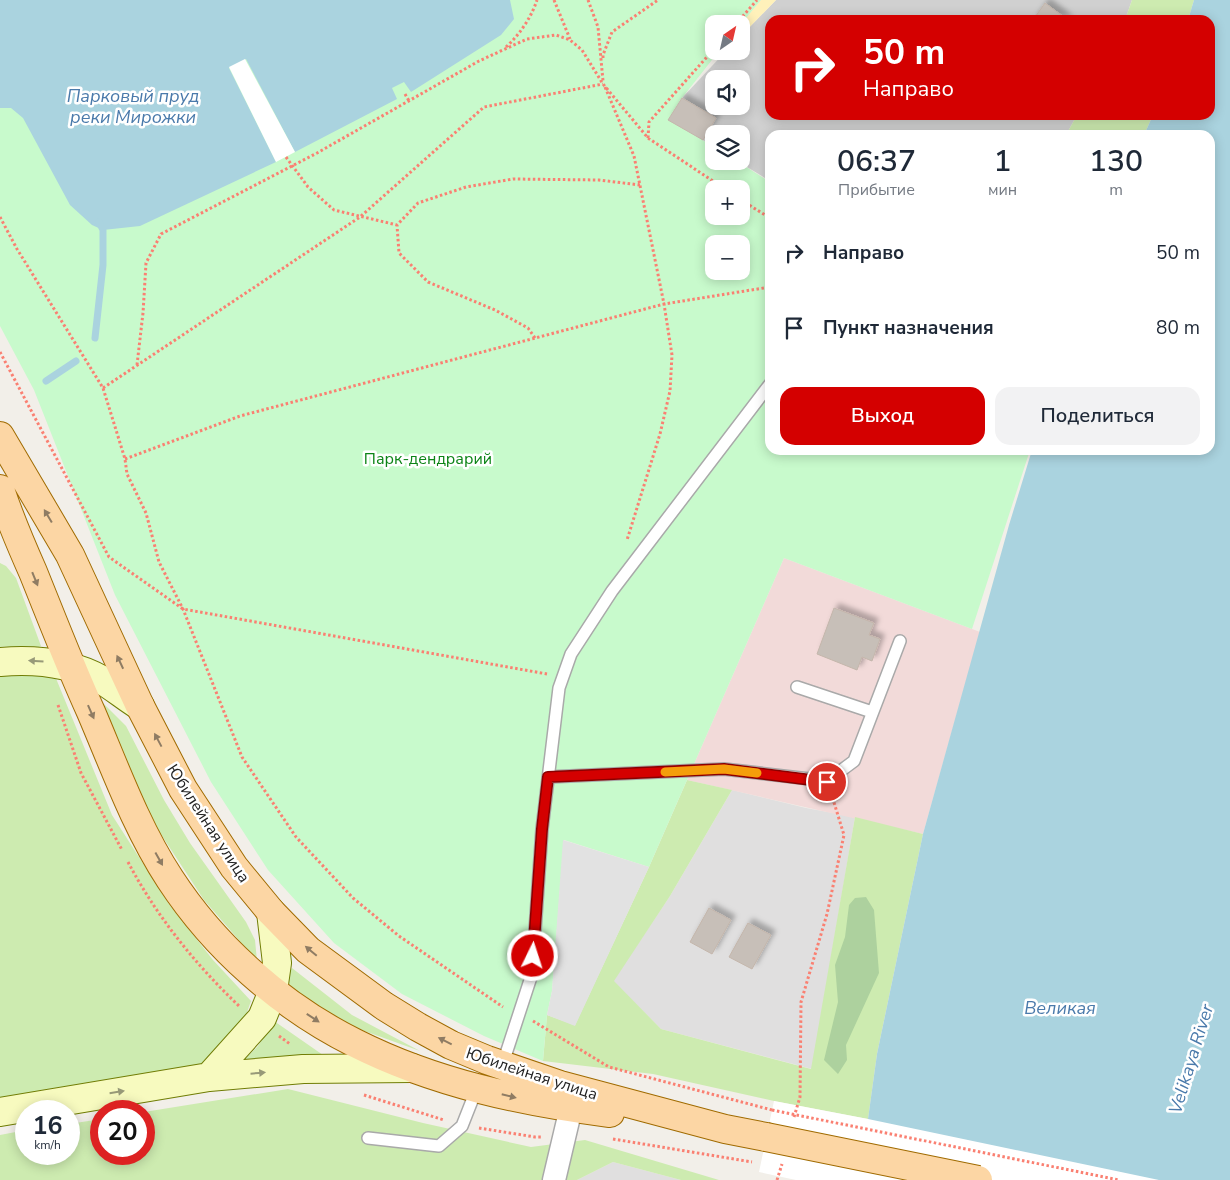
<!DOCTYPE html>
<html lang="ru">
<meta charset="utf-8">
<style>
body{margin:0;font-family:"Nunito Sans",sans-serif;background:#f2f2f3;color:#1f2937;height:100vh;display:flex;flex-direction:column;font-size:19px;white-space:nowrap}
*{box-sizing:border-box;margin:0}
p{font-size:16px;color:#747a83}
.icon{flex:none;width:28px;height:28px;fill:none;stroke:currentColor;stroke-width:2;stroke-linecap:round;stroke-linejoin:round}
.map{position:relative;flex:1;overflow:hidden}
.sheet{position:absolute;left:765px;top:130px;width:450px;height:325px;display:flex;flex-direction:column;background:#fff;border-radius:15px;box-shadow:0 2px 12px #0003}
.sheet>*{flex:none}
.hud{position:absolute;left:765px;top:15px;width:450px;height:105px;border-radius:15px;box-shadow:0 2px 12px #0003;background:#d40000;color:#fff;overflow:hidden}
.needle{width:32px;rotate:34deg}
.controls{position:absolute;left:705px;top:15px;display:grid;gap:10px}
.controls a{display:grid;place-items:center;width:45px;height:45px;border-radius:10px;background:#fff;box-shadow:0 2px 12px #0003;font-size:25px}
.speed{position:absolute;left:15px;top:1100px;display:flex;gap:10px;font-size:25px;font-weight:700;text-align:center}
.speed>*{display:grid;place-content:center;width:65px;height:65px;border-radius:50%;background:#fff;box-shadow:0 2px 12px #0003;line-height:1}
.speed small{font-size:12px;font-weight:400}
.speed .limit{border:8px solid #d22;background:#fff;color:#111}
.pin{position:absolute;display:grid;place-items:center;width:42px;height:42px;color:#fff;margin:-21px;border:2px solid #fff;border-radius:50%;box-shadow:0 1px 5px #0007}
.me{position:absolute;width:55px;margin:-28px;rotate:4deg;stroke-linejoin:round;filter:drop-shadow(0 0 4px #0008)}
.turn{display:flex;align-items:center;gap:18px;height:105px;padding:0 15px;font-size:22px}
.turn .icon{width:65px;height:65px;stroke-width:2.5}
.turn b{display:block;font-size:35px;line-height:42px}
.eta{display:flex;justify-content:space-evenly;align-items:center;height:85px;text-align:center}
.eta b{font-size:30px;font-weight:600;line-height:35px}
.primary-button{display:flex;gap:10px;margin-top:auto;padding:10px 15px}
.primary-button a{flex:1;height:58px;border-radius:15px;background:#d40000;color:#fff;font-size:20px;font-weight:600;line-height:58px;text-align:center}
.primary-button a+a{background:#f2f2f3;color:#1f2937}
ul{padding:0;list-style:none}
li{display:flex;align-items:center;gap:15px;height:75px;padding:0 15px}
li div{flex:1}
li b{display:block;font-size:19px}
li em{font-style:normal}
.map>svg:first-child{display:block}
.residential{fill:#e0dfdf}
.commercial{fill:#f2dad9}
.religious{fill:#d0d0d0;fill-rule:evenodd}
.grass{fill:#cdebb0}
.forest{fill:#add19e}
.sand{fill:#fff1ba}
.park{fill:#c8facc;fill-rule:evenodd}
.parking{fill:#e2e2e2}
.water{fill:#aad3df}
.pier{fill:#fff}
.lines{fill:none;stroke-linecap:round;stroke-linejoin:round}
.stream{stroke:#aad3df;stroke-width:7}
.building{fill:#c7bfb8;stroke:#c4b6ab;filter:url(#shadow)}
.lane-casing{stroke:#a9a9a9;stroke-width:14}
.street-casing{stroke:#a9a9a9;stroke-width:25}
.secondary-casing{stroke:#707d05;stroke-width:30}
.primary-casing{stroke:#a06b00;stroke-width:30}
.path{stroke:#fa8072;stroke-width:3;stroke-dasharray:2.5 2.5;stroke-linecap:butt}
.lane{stroke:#fff;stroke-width:11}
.street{stroke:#fff;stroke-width:22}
.secondary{stroke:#f7fabf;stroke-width:28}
.primary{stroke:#fcd6a4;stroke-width:28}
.primary-bridge-casing{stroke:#a06b00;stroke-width:30;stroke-linecap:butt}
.path-bridge{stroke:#fa8072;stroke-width:3;stroke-dasharray:2.5 2.5;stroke-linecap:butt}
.primary-bridge{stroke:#fcd6a4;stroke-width:28}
.oneway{fill:#8f7c63}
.oneway2{fill:#979978}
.route-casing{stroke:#8a0000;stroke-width:12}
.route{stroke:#d40000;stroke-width:9}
.slow{stroke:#f59e0b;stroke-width:9}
.labels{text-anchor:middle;stroke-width:5;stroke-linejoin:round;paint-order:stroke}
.park-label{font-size:16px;fill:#0c8416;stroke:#fff}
.street-label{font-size:16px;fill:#222;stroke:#fff}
.water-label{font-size:18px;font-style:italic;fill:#4a7aab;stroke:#fff}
</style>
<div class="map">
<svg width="1230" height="1180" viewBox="0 0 1230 1180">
<defs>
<filter id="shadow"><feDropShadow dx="4.5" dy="-4.5" stdDeviation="2.5" flood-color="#0004"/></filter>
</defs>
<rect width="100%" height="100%" fill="#f2efe9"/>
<path class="residential" d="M732 790 806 808 855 817 812 1069 661 1029 613 981 670 896Z
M613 1162 681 1180H577Z"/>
<path class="commercial" d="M784 558 980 632 923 834 687 780Z"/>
<path class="religious" d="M776 0H1132L1125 20H770V115H1077L1066 135H770V181L737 161H741V134H714V147L668 120 682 98 726 51H741V36ZM714 79H741V106H714Z"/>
<path class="grass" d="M1132 0H1194L1188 20H1125Z
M1077 115H1153L1144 135H1066Z
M0 563 6 566 16 578 41 646C28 653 14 645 0 647Z
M8 674 55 676 112 815 169 904 213 960 251 1001 240 1032 200 1067 0 1100V676Z
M95 695 126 726 164 800 190 843 246 922 255 940 257 961 204 900 145 810Z
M687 780 732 790 670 896 614 981 661 1029 811 1069 855 817 923 834 877 1054 868 1119 774 1101 653 1074 543 1061 547 1015 575 1025 649 867Z
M292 968 352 1015 420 1051 345 1024 282 983Z
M274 1021 323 1055 243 1061 258 1046Z
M288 1089 423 1123 531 1147 585 1140 719 1180H681L613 1162 577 1180H0V1135L26 1130V1154H69V1124L101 1119V1154H144V1112Z"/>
<path class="forest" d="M866 897 874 910 879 973 846 1045 847 1060 838 1074 824 1060 838 1002 835 965 845 937 849 905 855 898Z"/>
<path class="sand" d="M761 0H776L741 36V24Z"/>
<path class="park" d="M0 0H761L741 24H714V51H719L682 98 669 120 714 147V161H737L770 182V450H1030L972 629 784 558 649 867 564 840 552 991 547 1015 543 1061 484 1036 402 994 334 943 268 870 211 782 115 595 34 390 0 326ZM714 189H741V216H714ZM714 244H741V271H714Z"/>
<path class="parking" d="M563 840 649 867 575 1026 547 1015 552 991Z"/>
<path class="water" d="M0 0H510L514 19 501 35 411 92 404 82 392 88 397 99 295 152 246 59 229 68 276 162 140 226 103 230 92 225 70 205 23 118 11 108H0Z
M1194 0H1230V1180H855L868 1119 877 1054 923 834 1009 525 1032 450H1210V135H1144L1153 115H1210V20H1188Z"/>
<path class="pier" d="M245 59 295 152 276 162 229 67Z
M774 1101 868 1119 1159 1180H796L759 1172Z"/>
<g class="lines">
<path class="stream" d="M95 338 103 265V230L99 222
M46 381 76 361"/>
</g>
<path class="building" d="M1045 3 1068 20H1033Z
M682 98 716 118 703 140 668 120Z
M834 608 874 623 869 635 880 639 872 661 862 657 857 670 817 654Z
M709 908 731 920 712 954 690 942Z
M748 923 771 935 752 969 729 957Z"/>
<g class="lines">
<g class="lane-casing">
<path id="lane" d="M797 687 872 712
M548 777 724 769 827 781 854 761 900 641
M502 1066 532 974 542 829 559 688 571 654 612 591 770 384
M368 1138 439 1146 462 1126 477 1088"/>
</g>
<g class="street-casing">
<path id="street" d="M554 1180 571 1108"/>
</g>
<g class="secondary-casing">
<path id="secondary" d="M0 662C35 659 70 662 102 680 115 688 127 698 140 706
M209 1077 262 1018 273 991 277 963 271 912
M0 1112 209 1077 303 1069 412 1068"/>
</g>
<g class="primary-casing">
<path id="primary" d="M0 436 70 555 140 706 183 789 234 867 271 912 308 950 384 1006 418 1027 451 1045 487 1060 560 1085 725 1129 766 1137
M0 489C9 517 21 545 33 572 52 619 70 666 91 712 115 768 136 827 170 879 215 948 281 1006 355 1043 434 1083 523 1102 610 1113"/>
</g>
<path class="path" d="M554 0 570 39
M588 0 598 27 603 81
M736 24 757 0
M506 47C520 34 531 18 537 0
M603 58V55L612 32 658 0
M605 87 634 156 664 304 672 355 670 391 660 434 627 540
M405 94 409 101
M648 138 649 122 714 49
M286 157 308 187 334 210 397 225
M741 200 770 218
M0 217 17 249 103 388 125 459 127 474 146 513 159 562 183 609 242 757 296 837 353 898 399 936 503 1007
M535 338 528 328 495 310 428 282 399 253 397 225 418 203 466 187 513 179 599 180 640 185
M0 352 109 557 183 609 547 674
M137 365 143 313 146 263 161 234 317 153 479 61 527 39 556 35 570 40 582 50 603 84 648 138 725 189
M103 388 360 217 484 107 603 84
M125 459 240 416 664 304 770 287
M58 705 81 773 122 850
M128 862C157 917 195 964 240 1007
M533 1021 609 1067 772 1110
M279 1036 290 1044
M364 1095 444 1120
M794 1117 800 1097 801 1002 827 914 844 835 832 796
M479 1128 535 1137H542
M613 1139 752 1162
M777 1180 782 1164"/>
<use href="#lane" class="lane"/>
<use href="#street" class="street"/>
<use href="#secondary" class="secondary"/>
<use href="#primary" class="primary"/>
<g class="primary-bridge-casing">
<path id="primary-bridge" d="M766 1137 978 1180"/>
</g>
<path class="path-bridge" d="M772 1110 1119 1180"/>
<use href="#primary-bridge" class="primary-bridge"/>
</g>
<defs><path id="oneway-solid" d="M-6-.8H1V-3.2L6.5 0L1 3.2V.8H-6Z" transform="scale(1.25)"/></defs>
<g class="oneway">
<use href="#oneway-solid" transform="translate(48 516) rotate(-121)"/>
<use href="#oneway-solid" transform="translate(35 579) rotate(68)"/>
<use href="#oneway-solid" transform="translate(120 662) rotate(-115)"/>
<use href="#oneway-solid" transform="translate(91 712) rotate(66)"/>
<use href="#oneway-solid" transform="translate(158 740) rotate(-118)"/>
<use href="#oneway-solid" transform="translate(159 859) rotate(61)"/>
<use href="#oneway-solid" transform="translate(311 951) rotate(-140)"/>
<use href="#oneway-solid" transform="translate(313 1018) rotate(33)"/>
<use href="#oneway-solid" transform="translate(445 1041) rotate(-153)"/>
<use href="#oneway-solid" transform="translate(509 1096) rotate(14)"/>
</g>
<g class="oneway2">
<use href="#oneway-solid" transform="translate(36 661) rotate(-177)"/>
<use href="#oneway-solid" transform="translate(258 1073) rotate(-5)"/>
<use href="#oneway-solid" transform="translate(117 1092) rotate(-9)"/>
</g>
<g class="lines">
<g class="route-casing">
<path id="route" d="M533 956 542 829 548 777 724 769 827 782"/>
</g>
<use href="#route" class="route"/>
<path class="slow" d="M665 772 724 769 757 773"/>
</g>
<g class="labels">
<g class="park-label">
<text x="428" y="464">Парк-дендрарий</text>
</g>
<g class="street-label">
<text transform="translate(209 823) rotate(57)" y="6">Юбилейная улица</text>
<text transform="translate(532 1073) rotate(18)" y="6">Юбилейная улица</text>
</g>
<g class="water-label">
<text x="133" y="102">Парковый пруд<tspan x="133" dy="21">реки Мирожки</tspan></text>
<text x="1060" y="1014">Великая</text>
<text transform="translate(1191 1059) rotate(-73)" y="6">Velikaya River</text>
</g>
</g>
</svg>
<div class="controls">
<a><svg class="needle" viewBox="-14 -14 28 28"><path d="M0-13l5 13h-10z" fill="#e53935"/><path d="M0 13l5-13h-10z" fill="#747a83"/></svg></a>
<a><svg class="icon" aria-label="sound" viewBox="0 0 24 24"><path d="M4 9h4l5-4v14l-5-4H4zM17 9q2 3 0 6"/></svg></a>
<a><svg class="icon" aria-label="layers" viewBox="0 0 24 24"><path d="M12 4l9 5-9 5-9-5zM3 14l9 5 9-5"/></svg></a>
<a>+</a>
<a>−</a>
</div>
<div class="speed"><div>16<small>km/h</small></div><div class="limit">20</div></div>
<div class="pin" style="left:827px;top:782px;background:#d93025"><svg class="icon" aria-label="arrive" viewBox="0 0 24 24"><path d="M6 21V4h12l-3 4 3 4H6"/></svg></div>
<svg class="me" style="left:533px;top:956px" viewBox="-20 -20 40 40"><circle r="17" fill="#d40000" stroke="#fff" stroke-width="3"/><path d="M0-11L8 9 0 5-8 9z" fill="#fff"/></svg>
<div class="hud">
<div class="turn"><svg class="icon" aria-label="right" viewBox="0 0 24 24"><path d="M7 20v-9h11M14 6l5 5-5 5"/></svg><div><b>50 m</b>Направо</div></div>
</div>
<section class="sheet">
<div class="eta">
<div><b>06:37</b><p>Прибытие</p></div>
<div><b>1</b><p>мин</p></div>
<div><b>130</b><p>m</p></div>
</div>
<ul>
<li><svg class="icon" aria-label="right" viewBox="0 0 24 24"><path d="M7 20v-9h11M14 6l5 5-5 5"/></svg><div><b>Направо</b></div><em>50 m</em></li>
<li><svg class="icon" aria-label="arrive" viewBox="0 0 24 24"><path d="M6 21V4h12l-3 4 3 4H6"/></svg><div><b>Пункт назначения</b></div><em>80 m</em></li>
</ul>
<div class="primary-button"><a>Выход</a><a>Поделиться</a></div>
</section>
</div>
